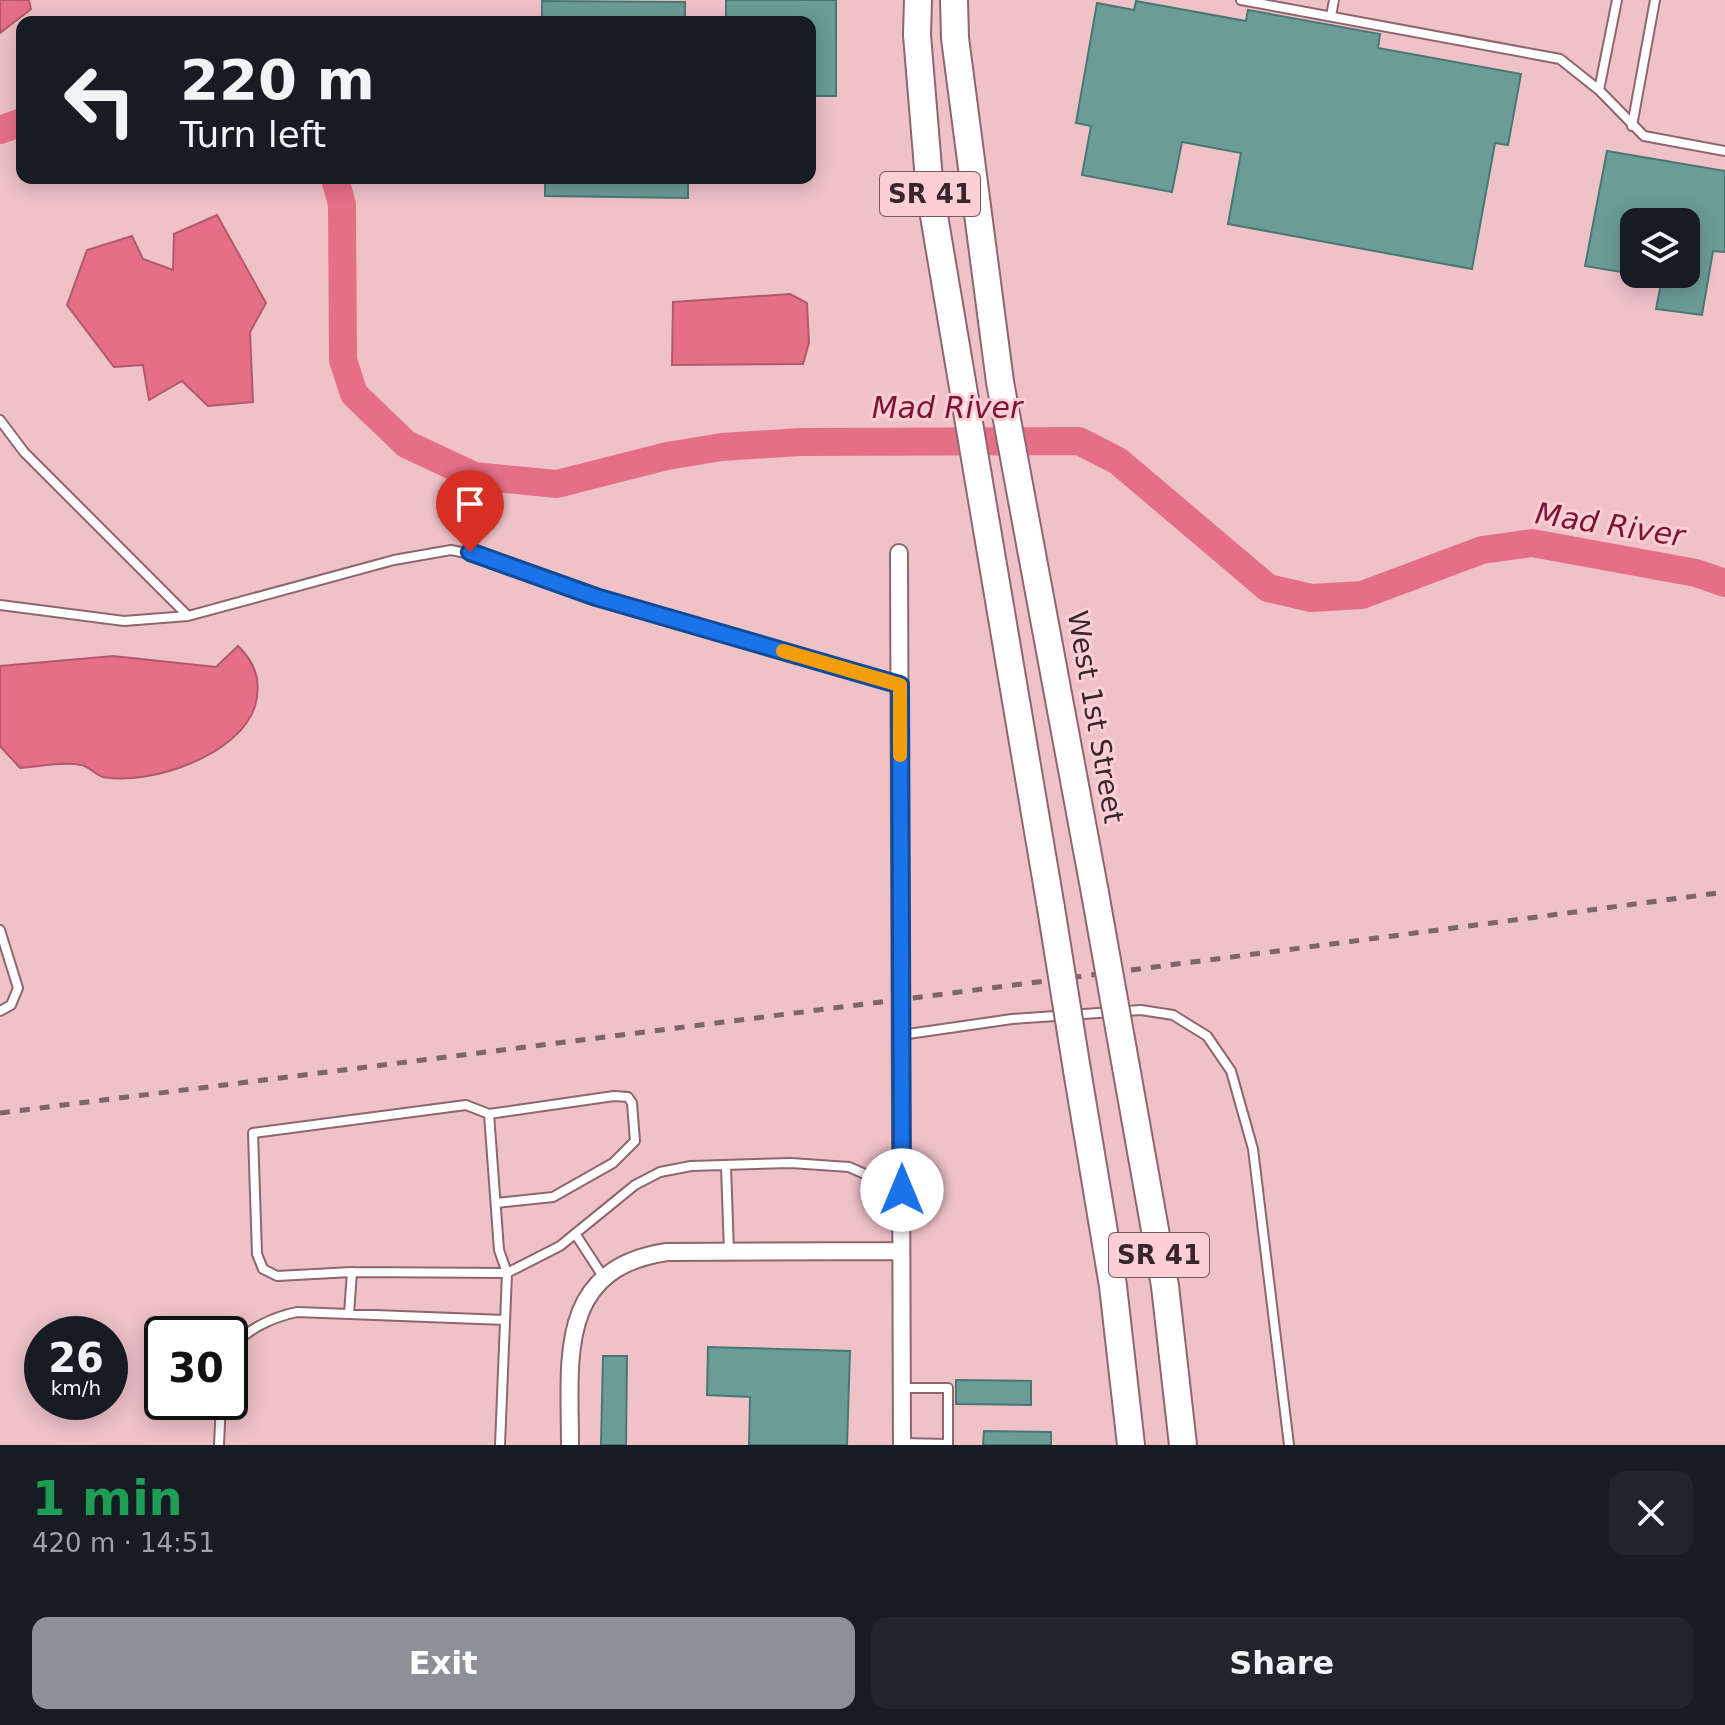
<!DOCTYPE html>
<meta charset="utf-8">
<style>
body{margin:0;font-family:"DejaVu Sans",sans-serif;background:#20242c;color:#f1f3f6;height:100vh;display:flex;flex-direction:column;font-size:30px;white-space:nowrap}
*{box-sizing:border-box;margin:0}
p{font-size:26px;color:#9ea1a6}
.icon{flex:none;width:44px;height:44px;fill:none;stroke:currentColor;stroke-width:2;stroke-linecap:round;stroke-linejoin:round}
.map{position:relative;height:1445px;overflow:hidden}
.side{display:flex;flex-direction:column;background:#171b24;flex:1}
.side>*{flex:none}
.hud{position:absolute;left:16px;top:16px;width:800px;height:168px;border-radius:16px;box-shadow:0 4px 20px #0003;background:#171b24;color:#f1f3f6;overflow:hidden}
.tools{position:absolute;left:1620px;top:208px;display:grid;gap:16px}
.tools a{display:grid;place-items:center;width:80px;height:80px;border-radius:16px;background:#171b24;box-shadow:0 4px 20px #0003;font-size:40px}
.speed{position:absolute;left:24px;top:1316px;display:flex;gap:16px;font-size:40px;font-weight:700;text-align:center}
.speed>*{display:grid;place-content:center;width:104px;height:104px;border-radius:50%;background:#171b24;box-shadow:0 4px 20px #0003;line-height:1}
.speed small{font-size:20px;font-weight:400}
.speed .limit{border:4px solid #111;border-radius:12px;background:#fff;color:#111}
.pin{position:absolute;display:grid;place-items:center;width:68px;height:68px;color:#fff;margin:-82px -34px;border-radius:50% 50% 50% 0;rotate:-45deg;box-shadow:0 0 8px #0007}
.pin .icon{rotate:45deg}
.me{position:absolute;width:88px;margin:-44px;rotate:0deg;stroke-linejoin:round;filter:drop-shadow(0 0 6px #0008)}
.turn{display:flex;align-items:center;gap:28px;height:168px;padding:0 32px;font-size:36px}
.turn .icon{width:104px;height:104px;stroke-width:2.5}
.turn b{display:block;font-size:56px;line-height:68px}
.round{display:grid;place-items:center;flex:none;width:84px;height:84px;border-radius:16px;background:#20242c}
.head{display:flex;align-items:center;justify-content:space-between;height:136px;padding:0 32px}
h1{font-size:48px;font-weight:600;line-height:60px;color:#1e9e55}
.action{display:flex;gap:16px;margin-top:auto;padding:16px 32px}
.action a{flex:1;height:92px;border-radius:16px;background:#8c9099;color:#fff;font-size:32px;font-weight:600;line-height:92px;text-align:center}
.action a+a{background:#20242c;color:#f1f3f6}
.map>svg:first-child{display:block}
.water{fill:#e66f88;stroke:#b2596c;stroke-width:2}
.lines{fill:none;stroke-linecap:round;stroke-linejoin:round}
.river{stroke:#e66f88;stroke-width:28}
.building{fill:#6c9c98;stroke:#497874;stroke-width:2}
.service-casing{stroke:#8f666d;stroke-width:12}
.minor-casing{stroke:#8f666d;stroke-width:20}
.primary-casing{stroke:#8f666d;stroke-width:30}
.service{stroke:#fff;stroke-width:8}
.minor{stroke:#fff;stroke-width:16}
.primary{stroke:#fff;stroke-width:26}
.rail{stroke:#7f6468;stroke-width:5;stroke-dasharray:10 10;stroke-linecap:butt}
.primary-bridge-casing{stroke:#8f666d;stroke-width:30;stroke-linecap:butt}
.primary-bridge{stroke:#fff;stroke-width:26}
.route-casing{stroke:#114b97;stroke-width:20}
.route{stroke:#1a73e8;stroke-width:14}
.slow{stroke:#f59e0b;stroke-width:14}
.labels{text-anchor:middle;stroke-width:6;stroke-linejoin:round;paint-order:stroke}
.shield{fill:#fccfd5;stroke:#73595d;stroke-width:2}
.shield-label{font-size:26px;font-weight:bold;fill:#38272a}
.street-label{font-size:28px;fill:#38272a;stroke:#fccfd5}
.water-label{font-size:30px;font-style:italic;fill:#7e1235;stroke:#fccfd5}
</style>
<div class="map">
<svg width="1725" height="1445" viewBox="0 0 1725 1445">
<rect width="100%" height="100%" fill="#efc2c8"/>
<path class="water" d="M0 0H29L31 9 0 33Z
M217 215 266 303 250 332 253 402 208 406 182 381 149 400 143 365 114 367 67 305 87 250 132 236 143 259 173 270 174 234Z
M790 294 807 303 809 343 803 364 672 365 673 302Z
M238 646C256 663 262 682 255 706 240 755 150 786 103 777 95 775 89 766 81 765 63 761 38 767 20 768L0 746V666L113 656 216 667Z"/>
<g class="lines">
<path class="river" d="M0 130 22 122
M335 178 342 205 343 360 354 394 406 444 474 476 557 484 667 456 722 447 801 442 1079 441 1118 461 1268 588 1311 598 1362 595 1482 550 1532 543 1696 573 1725 583"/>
</g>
<path class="building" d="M726 0H836V96H810V22H726Z
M542 1 685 2V22H542Z
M1136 1 1246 21 1248 10 1380 34 1378 48 1521 74 1508 145 1495 143 1472 269 1228 224 1241 153 1182 142 1172 192 1082 175 1091 126 1076 123 1097 3 1134 10Z
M1607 151 1725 171V252L1713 251 1702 315 1656 309 1663 274H1686V222H1634V274L1585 266Z
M545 178H688V198L545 196Z
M708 1347 850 1351 847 1445H749L750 1397 707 1395Z
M603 1356H627L626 1445H601Z
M956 1380 1031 1381V1405L956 1404Z
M984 1431 1051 1432V1445H983Z"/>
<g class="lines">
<g class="service-casing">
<path id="service" d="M1241 0 1560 59 1599 90
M1617 0 1599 90 1644 136 1725 151
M1331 16 1334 0
M1632 126 1655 0
M0 420 24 452 188 616
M0 605 124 621 188 616 394 560 451 550 500 560 596 597 900 685
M0 930 18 988 11 1005 0 1011
M901 1035 1012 1019 1141 1010 1173 1015 1207 1036 1231 1071 1253 1149 1289 1445
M726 1166 729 1252
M576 1235 604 1278
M352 1272 507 1273 499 1250 489 1114
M349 1314 352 1272 277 1276 263 1269 257 1254 253 1133 466 1105 489 1114 614 1096 628 1097 632 1103 635 1141 613 1163 553 1197 496 1203
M230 1350C246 1329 273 1317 297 1312L505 1320
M902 1388H948V1445
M902 1443 948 1444
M219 1445 221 1402
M500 1445 507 1273 560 1246 635 1185 660 1172 691 1166 791 1163 849 1167 901 1190"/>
</g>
<g class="minor-casing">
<path id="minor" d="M899 553 902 1445
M570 1445C570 1360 556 1268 667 1252L901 1251"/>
</g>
<g class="primary-casing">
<path id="primary" d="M918 0 917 35 930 192 1051 908
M954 0 955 38 1000 382 1095 893
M1126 1067 1165 1286 1183 1445
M1077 1070 1113 1286 1131 1445"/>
</g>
<use href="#service" class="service"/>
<use href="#minor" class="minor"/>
<use href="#primary" class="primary"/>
<path class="rail" d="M0 1113C575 1041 1150 969 1725 892"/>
<g class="primary-bridge-casing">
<path id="primary-bridge" d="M1095 893 1126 1067
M1051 908 1077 1070"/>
</g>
<use href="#primary-bridge" class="primary-bridge"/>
</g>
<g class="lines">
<g class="route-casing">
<path id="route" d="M470 552 596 597 900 685 902 1190"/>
</g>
<use href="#route" class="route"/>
<path class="slow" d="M783 651 900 685V755"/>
</g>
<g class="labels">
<g class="shield">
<rect x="880" y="172" width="100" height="44" rx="6"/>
<rect x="1109" y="1233" width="100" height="44" rx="6"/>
</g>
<g class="shield-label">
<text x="930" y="203">SR 41</text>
<text x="1159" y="1264">SR 41</text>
</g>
<g class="street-label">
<text transform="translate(1096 717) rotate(80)" y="10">West 1st Street</text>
</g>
<g class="water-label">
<text x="947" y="418">Mad River</text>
<text transform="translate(1610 525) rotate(9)" y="10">Mad River</text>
</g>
</g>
</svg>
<div class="tools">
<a><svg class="icon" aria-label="layers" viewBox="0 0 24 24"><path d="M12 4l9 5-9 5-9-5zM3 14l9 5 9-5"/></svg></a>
</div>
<div class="speed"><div>26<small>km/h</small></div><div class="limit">30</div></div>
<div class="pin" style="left:470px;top:552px;background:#d93025"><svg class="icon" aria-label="arrive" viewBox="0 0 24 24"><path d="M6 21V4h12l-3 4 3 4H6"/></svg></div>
<svg class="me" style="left:902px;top:1190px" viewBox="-20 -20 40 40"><circle r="19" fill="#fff"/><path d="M0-13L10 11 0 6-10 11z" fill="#1a73e8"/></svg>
<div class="hud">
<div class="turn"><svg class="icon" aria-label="left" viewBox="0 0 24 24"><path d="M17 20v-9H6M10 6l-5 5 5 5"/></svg><div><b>220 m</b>Turn left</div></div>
</div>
</div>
<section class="side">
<div class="head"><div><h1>1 min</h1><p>420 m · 14:51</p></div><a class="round"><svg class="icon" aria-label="close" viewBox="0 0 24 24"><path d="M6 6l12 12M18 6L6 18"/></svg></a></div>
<div class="action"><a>Exit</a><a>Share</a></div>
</section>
